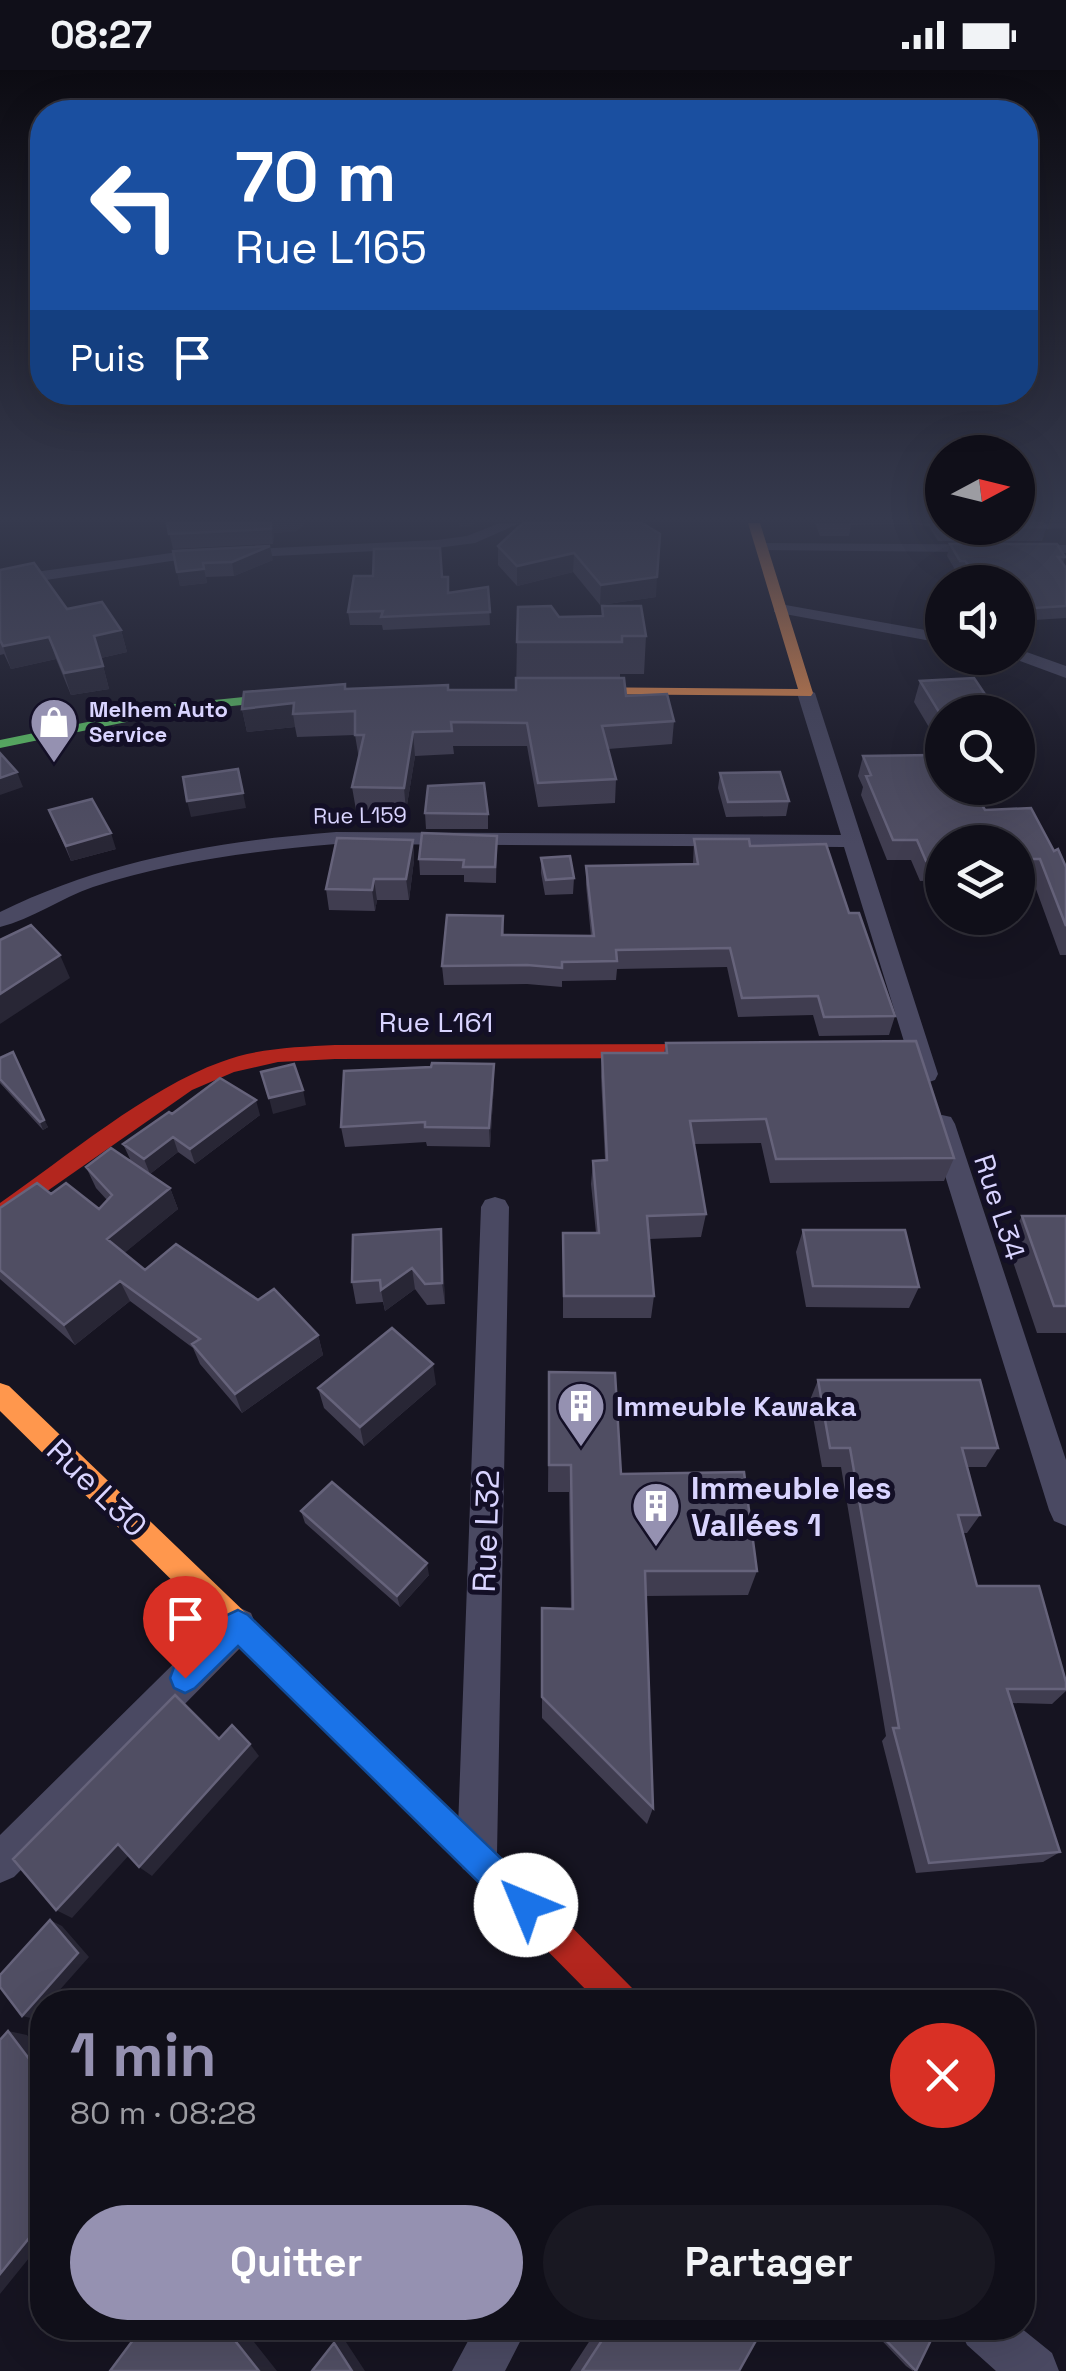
<!DOCTYPE html>
<html lang="fr">
<meta charset="utf-8">
<style>
body{margin:0;font-family:"Space Grotesk",sans-serif;background:#191822;color:#f1f3f6;height:100vh;display:flex;flex-direction:column;font-size:38px;white-space:nowrap}
*{box-sizing:border-box;margin:0}
p{font-size:32px;color:#9c9ca2}
.icon{flex:none;width:55px;height:55px;fill:none;stroke:currentColor;stroke-width:2;stroke-linecap:round;stroke-linejoin:round}
.map{position:relative;flex:1;overflow:hidden}
.details{position:absolute;left:30px;top:1920px;width:1005px;height:350px;display:flex;flex-direction:column;background:#100f19;border-radius:40px;box-shadow:0 10px 40px #0002,0 0 0 2px #302f38}
.details>*{flex:none}
.hud{position:absolute;left:30px;top:30px;width:1008px;height:305px;border-radius:40px;box-shadow:0 10px 40px #0002,0 0 0 2px #302f38;background:#1a4fa0;color:#fff;overflow:hidden}
.needle{width:65px;rotate:83deg}
.buttons{position:absolute;left:925px;top:365px;display:grid;gap:20px}
.buttons a{display:grid;place-items:center;width:110px;height:110px;border-radius:50%;background:#100f19;box-shadow:0 10px 40px #0002,0 0 0 2px #302f38;font-size:50px}
.pin{position:absolute;display:grid;place-items:center;width:85px;height:85px;color:#fff;margin:-102px -42px;border-radius:50% 50% 50% 0;rotate:-45deg;box-shadow:0 0 10px #0007}
.pin .icon{rotate:45deg}
.me{position:absolute;width:110px;margin:-55px;rotate:315deg;stroke-linejoin:round;filter:drop-shadow(0 0 8px #0008)}
.turn{display:flex;align-items:center;gap:35px;height:210px;padding:0 40px;font-size:45px}
.turn .icon{width:130px;height:130px;stroke-width:2.5}
.turn b{display:block;font-size:70px;line-height:85px}
.then{display:flex;align-items:center;height:95px;padding:0 40px;background:#0003;gap:20px;font-size:38px}
.round{display:grid;place-items:center;flex:none;width:105px;height:105px;border-radius:52px;background:#191822}
.headline{display:flex;align-items:center;justify-content:space-between;height:170px;padding:0 40px}
h1{font-size:60px;font-weight:600;line-height:75px;color:#9591b1}
.primary-button{display:flex;gap:20px;margin-top:auto;padding:20px 40px}
.primary-button a{flex:1;height:115px;border-radius:60px;background:#9591b1;color:#fff;font-size:40px;font-weight:600;line-height:115px;text-align:center}
.primary-button a+a{background:#191822;color:#f1f3f6}
.status{display:flex;justify-content:space-between;align-items:center;height:70px;padding:0 50px;background:#100f19;direction:ltr}
.status svg{height:28px;fill:currentColor}
.map>svg:first-child{display:block}
.lines{fill:none;stroke-linecap:round;stroke-linejoin:round}
.street{fill:#4a4962;fill-rule:evenodd}
.fast{fill:#63d668;fill-rule:evenodd}
.slow{fill:#ff974d;fill-rule:evenodd}
.jam{fill:#b3261e;fill-rule:evenodd}
.wall{fill:#403d50}
.shaded-wall{fill:#282635}
.building{fill:#504e63;stroke:#66637b;stroke-width:2.5}
.route{fill:#1a73e8;stroke:#114b97;stroke-width:2.5}
.labels{text-anchor:middle;stroke-width:10;stroke-linejoin:round;paint-order:stroke}
.far-poi-label{font-size:22px;font-weight:bold;fill:#d9d4ff;stroke:#130f26;text-anchor:start}
.far-street-label{font-size:22px;fill:#d9d4ff;stroke:#130f26}
.street-label{font-size:28px;fill:#d9d4ff;stroke:#130f26}
.poi-label{font-size:28px;font-weight:bold;fill:#d9d4ff;stroke:#130f26;text-anchor:start}
.near-street-label{font-size:32px;fill:#d9d4ff;stroke:#130f26}
.near-poi-label{font-size:32px;font-weight:bold;fill:#d9d4ff;stroke:#130f26;text-anchor:start}
</style>
<div class="status"><b>08:27</b><svg viewBox="0 0 49 12"><path d="M0 12V9h3v3zM5 12V6h3v6zM10 12V3h3v9zM15 12V0h3v12zM26 1h20v11H26zM47 4h2v5h-2z"/></svg></div>
<div class="map">
<svg width="1066" height="2301" viewBox="0 0 1066 2301">
<rect width="100%" height="100%" fill="#161421"/>
<g class="lines">
<path class="street" d="M500 453H520L475 473 437 478 171 491 0 517V507L171 483 437 470 467 466Z
M761 473 1066 475V483L756 480V474Z
M780 534 942 563V573L774 542V536Z
M1018 579 1066 596V608L1012 588H1018Z
M806 618 815 623 938 1004 935 1010 926 1013 914 1004 844 777 336 774C253 781 172 791 93 817 61 828 32 849 0 857V842C106 790 219 771 336 762L841 765 797 623Z
M942 1045 951 1047 955 1054 1066 1390V1456L1054 1451 1049 1440 929 1054 933 1047Z
M495 1127 505 1130 509 1137 497 1785 491 1799 477 1805 463 1799 457 1785 481 1137 485 1130Z
M238 1537 251 1543 256 1555 251 1567 14 1807 0 1813V1765L225 1543Z
M475 2258H527L505 2301H452Z
M959 2258H1021L1052 2283 1059 2301H996L967 2275Z"/>
<path class="fast" d="M293 622 298 623V629L175 642 0 678V670L175 634Z"/>
<path class="slow" d="M748 453H760L813 623 811 626 568 624V618L573 617 798 619Z
M0 1313 9 1316 534 1819 539 1831 534 1843 522 1848 510 1843 0 1341Z"/>
<path class="jam" d="M716 974 726 981 716 988 335 989 278 992 234 1002 192 1020 0 1154V1133C65 1088 148 1018 221 992 257 978 297 977 335 975Z
M522 1814 534 1819 634 1920 639 1932H598L510 1843 505 1831 510 1819Z"/>
</g>
<path class="wall" d="M167 453 297 461 274 463 273 474 173 479Z
M523 453 656 527 600 535 573 502 517 516 498 495V476Z
M815 453H1066V458L1046 459 1042 471H938L929 456 911 454 851 455 849 466H820Z
M950 474 1065 487 1063 494 1066 498V548L1018 551V512H969L962 503H957L947 486Z
M173 481 273 490 234 506 206 507 207 513 180 516Z
M0 500 67 539 121 560 127 582 101 588 109 619 71 625 56 589 11 599 4 584 0 585Z
M373 506 442 507 449 523 488 517 490 555 383 560 382 555H350L348 542Z
M602 536 646 566 644 604H620V608L626 626 674 651 672 674 608 679 616 709 615 733 538 737 527 676H453L454 684 415 686 406 741 356 740 352 717 359 689 355 665 297 667 295 657 247 662 242 639 345 614 346 619 516 620 517 572 559 547 602 546Z
M920 611 995 639 994 642H942V663L933 664 914 632Z
M863 686 942 702 985 740 1054 781 1066 797V885H1060L1032 808 1018 809V772H942V810L920 811 911 790H887L861 725 863 717 858 706Z
M720 703 789 731 786 746 726 747 718 718Z
M49 740 116 779 71 791Z
M425 743 488 744V759H426Z
M497 766 496 813 464 812V805H420L419 789Z
M694 769 750 776 849 843 895 946 889 965 819 966 813 945 738 947 727 897 617 899 616 910 562 911V917L527 914 444 915 442 896 503 846 504 865 591 866 586 815V796L693 794Z
M413 770 414 790 409 830H377L375 841 329 840 326 819Z
M541 788 574 808 573 824 545 825 541 803Z
M666 973 954 1088 944 1111 770 1113 761 1073 694 1074 706 1144 701 1167 649 1169 654 1226 651 1248H563V1163H596L591 1114 593 1091 605 1090 601 1007 602 983H664Z
M0 988 48 1057 43 1060 0 1013Z
M494 994V1014L490 1077 427 1076 426 1072 345 1077 341 1057Z
M172 1044 260 1045 195 1094 178 1082 150 1104 170 1118 178 1139 124 1183 145 1200 258 1230 318 1265 323 1285 242 1343 200 1294 193 1278 130 1231 75 1275 0 1209V1138L51 1124 99 1139 107 1130 96 1118 86 1097 130 1089 123 1074Z
M1022 1146H1066V1263H1037L1007 1174Z
M441 1159 445 1234 427 1235 415 1219 385 1241 383 1232 356 1234 352 1212Z
M803 1160 919 1217 909 1238 806 1237 796 1182Z
M549 1302 621 1404 757 1501 748 1525 646 1526 653 1738 647 1754 542 1648V1538L571 1539 569 1422H548Z
M818 1310 998 1378 986 1397H967L980 1445 967 1463H963L977 1516 1066 1612V1621L1052 1634 1011 1633 1060 1782 1043 1792 916 1803 882 1671 886 1666 841 1397H822L810 1330Z
M436 1314 364 1376 324 1338 318 1318Z
M301 1441 429 1505 400 1537 305 1453Z
M598 2258H763L739 2301H570Z
M870 2258H923L913 2301 906 2296Z"/>
<path class="shaded-wall" d="M271 453H306L297 461 274 463 273 474Z
M459 453H474V455L459 458Z
M270 476 273 490 234 506 232 492Z
M574 483 573 502 517 516V496Z
M204 499 207 513 180 516 177 502Z
M657 507 656 527 600 535 601 515Z
M121 560 127 582 101 588 109 619 71 625 64 603 94 566Z
M49 567 56 589 11 599 3 576Z
M294 633 293 644 295 657 247 662 242 639Z
M413 662 415 686 406 741 404 718Z
M17 702 23 717 0 725V708Z
M243 723 246 738 191 747 187 731Z
M111 763 116 779 71 791 66 776Z
M413 770 414 790 409 830 406 809Z
M374 809 377 830 375 841 372 820Z
M60 885 70 908 0 954V924Z
M13 982 48 1057 43 1060 40 1052Z
M494 994V1014L490 1077 489 1058Z
M303 1020 306 1035 273 1044 269 1028Z
M256 1030 260 1045 195 1094 190 1079Z
M173 1067 178 1082 150 1104 144 1089Z
M170 1118 178 1139 116 1190 107 1169Z
M441 1159 443 1181 445 1234 442 1213Z
M412 1198 415 1219 385 1241 381 1220Z
M120 1211 130 1231 75 1275 64 1255Z
M318 1265 323 1285 242 1343 235 1324Z
M433 1294 436 1314 364 1376 360 1357Z
M427 1493 429 1505 400 1537 397 1526Z
M250 1674 259 1686 152 1806 139 1797Z
M118 1774 131 1783 72 1848 56 1840Z
M50 1850 62 1856 89 1887 49 1932H42V1940L35 1949 22 1946Z
M8 1961 27 1965 42 1986V2006Z
M42 2152V2172L0 2224V2204Z
M225 2258H243L277 2301H259Z
M342 2266 365 2301H352L334 2273Z"/>
<path class="building" d="M167 453H271V459L169 464Z
M523 453H642L660 464 657 507 601 515 574 483 517 496 498 476Z
M1018 453H1043L1046 457H1018Z
M950 474H1057L1065 487H1058L1066 498V536L1018 539V512H983L965 491H960Z
M270 476 232 492 203 493 204 499 177 502 173 481Z
M440 478 442 507H448V523L488 517 490 542 381 547 383 541 348 542 354 506H373L374 479Z
M34 493 67 539 102 532 121 560 94 566 103 596 64 603 49 567 3 576 0 570V500Z
M551 536 559 547 603 546 602 536H641L646 566H622V572H517L518 537Z
M516 608H624L626 626 667 624 674 651 602 656 616 709 538 713 527 653 451 652 452 661 413 662 404 718 352 717 364 665H355V641L293 644 294 633 242 639 244 622 345 614V619L448 615V620H516Z
M974 608 995 639 939 642 920 611Z
M0 683 17 702 0 708Z
M933 685 942 702V718H972L985 740 1031 738 1054 781 1058 779 1066 797V856L1040 789H1018V772H942V791H926L917 770H893L866 706 871 705 863 686Z
M238 699 243 723 187 731 183 707Z
M780 702 789 731 728 732 720 703Z
M484 713 488 744 425 743 428 716Z
M92 729 111 763 66 776 49 740Z
M422 763 497 766 495 797H463L464 790 419 789Z
M337 768 413 770 406 809H374L372 820 326 819Z
M694 769H749L750 776 826 774 849 843H859L895 946 824 947 818 926 742 928 730 878 616 880 617 891 562 892V898L527 895 442 896 447 845 503 846 502 865 594 866 586 796 698 794Z
M570 786 574 808 546 810 541 788Z
M31 855 60 885 0 924V870Z
M916 971 954 1088 776 1089 766 1049 690 1051 706 1144 647 1146 654 1226H564L563 1163H599L593 1091 607 1090 602 983H667L666 973Z
M13 982 44 1050 40 1052 0 1009V988Z
M432 993 494 994 489 1058 425 1057V1052L341 1057 344 1001 431 997Z
M294 994 303 1020 269 1028 261 1002Z
M220 1008 256 1030 190 1079 173 1067 144 1089 123 1074 169 1042 172 1044Z
M111 1078 170 1118 107 1169 145 1200 176 1174 258 1230 274 1219 318 1265 235 1324 192 1274 200 1269 120 1211 64 1255 0 1200V1138L37 1113 51 1124 66 1113 99 1139 112 1125 86 1097Z
M1022 1146H1066V1236H1054Z
M441 1159 442 1213 425 1214 412 1198 381 1220 380 1210 352 1212 353 1165Z
M803 1160H905L919 1217 813 1216Z
M392 1258 433 1294 360 1357 318 1318Z
M549 1302 615 1303 621 1404 744 1402 757 1501H645L653 1738 542 1627V1538L573 1539 571 1395H549Z
M818 1310H980L998 1378H962L980 1445H958L977 1516H1039L1066 1612V1619H1007L1060 1782 929 1793 893 1658H899L850 1378H830Z
M332 1412 427 1493 397 1526 301 1441Z
M175 1625 219 1669 232 1655 250 1674 139 1797 118 1774 56 1840 13 1789Z
M50 1850 78 1883 22 1946 0 1917V1905Z
M8 1961 42 2006V2152L0 2204V1970Z
M142 2258H225L259 2301H110Z
M610 2258H763L739 2301H582Z
M874 2258H923L932 2268 916 2301Z
M334 2273 352 2301H312Z"/>
<linearGradient id="sky" x2="0" y2="1"><stop stop-color="#0c0b12"/><stop offset="0.58" stop-color="#363a4e"/><stop offset="1" stop-color="#363a4e" stop-opacity="0"/></linearGradient>
<rect width="1066" height="775" fill="url(#sky)"/>
<path class="route" d="M238 1540 248 1545 537 1823 542 1835 537 1847 526 1852 514 1847 238 1576 195 1618 185 1623 174 1618 170 1608 174 1597 227 1545Z"/>
<defs>
<g id="shop-pin" transform="scale(2.5)"><path d="M0 17L-7.5 6A9.5 9.5 0 1 1 7.5 6Z" fill="#9591b1" stroke="#130f26"/><path d="M-5-2.5h2.3a2.7 3.5 0 0 1 5.4 0H5L5.5 6h-11ZM-1.5-2.5h3a1.5 2.3 0 0 0-3 0Z" fill="#fff"/></g>
<g id="building-pin" transform="scale(2.5)"><path d="M0 17L-7.5 6A9.5 9.5 0 1 1 7.5 6Z" fill="#9591b1" stroke="#130f26"/><path d="M-4-6H4V6H1V3H-1V6H-4ZM-2.5-4.3h1.7v1.8h-1.7ZM.8-4.3h1.7v1.8H.8ZM-2.5-1h1.7V.8h-1.7ZM.8-1h1.7V.8H.8Z" fill="#fff"/></g>
</defs>
<g fill-rule="evenodd">
<use href="#shop-pin" x="54" y="652"/>
<use href="#building-pin" x="581" y="1336"/>
<use href="#building-pin" x="656" y="1436"/>
</g>
<g class="labels">
<g class="far-poi-label">
<text x="89" y="647">Melhem Auto<tspan x="89" dy="25">Service</tspan></text>
</g>
<g class="far-street-label">
<text transform="translate(360 745) rotate(-1)" y="8">Rue L159</text>
</g>
<g class="street-label">
<text x="436" y="962">Rue L161</text>
<text transform="translate(1000 1137) rotate(72)" y="10">Rue L34</text>
</g>
<g class="poi-label">
<text x="616" y="1346">Immeuble Kawaka</text>
</g>
<g class="near-street-label">
<text transform="translate(97 1418) rotate(44)" y="11">Rue L30</text>
<text transform="translate(486 1461) rotate(-88)" y="11">Rue L32</text>
</g>
<g class="near-poi-label">
<text x="691" y="1429">Immeuble les<tspan x="691" dy="37">Vallées 1</tspan></text>
</g>
</g>
</svg>
<div class="buttons">
<a><svg class="needle" viewBox="-14 -14 28 28"><path d="M0-13l5 13h-10z" fill="#e53935"/><path d="M0 13l5-13h-10z" fill="#9c9ca2"/></svg></a>
<a><svg class="icon" aria-label="sound" viewBox="0 0 24 24"><path d="M4 9h4l5-4v14l-5-4H4zM17 9q2 3 0 6"/></svg></a>
<a><svg class="icon" aria-label="search" viewBox="0 0 24 24"><circle cx="10" cy="10" r="6"/><path d="M15 15l6 6"/></svg></a>
<a><svg class="icon" aria-label="layers" viewBox="0 0 24 24"><path d="M12 4l9 5-9 5-9-5zM3 14l9 5 9-5"/></svg></a>
</div>
<div class="pin" style="left:185px;top:1608px;background:#d93025"><svg class="icon" aria-label="arrive" viewBox="0 0 24 24"><path d="M6 21V4h12l-3 4 3 4H6"/></svg></div>
<svg class="me" style="left:526px;top:1835px" viewBox="-20 -20 40 40"><circle r="19" fill="#fff"/><path d="M0-13L10 11 0 6-10 11z" fill="#1a73e8"/></svg>
<div class="hud">
<div class="turn"><svg class="icon" aria-label="left" viewBox="0 0 24 24"><path d="M17 20v-9H6M10 6l-5 5 5 5"/></svg><div><b>70 m</b>Rue L165</div></div>
<div class="then">Puis<svg class="icon" aria-label="arrive" viewBox="0 0 24 24"><path d="M6 21V4h12l-3 4 3 4H6"/></svg></div>
</div>
<section class="details">
<div class="headline"><div><h1>1 min</h1><p>80 m · 08:28</p></div><a class="round" style="background:#d93025;color:#fff"><svg class="icon" aria-label="close" viewBox="0 0 24 24"><path d="M6 6l12 12M18 6L6 18"/></svg></a></div>
<div class="primary-button"><a>Quitter</a><a>Partager</a></div>
</section>
</div>
